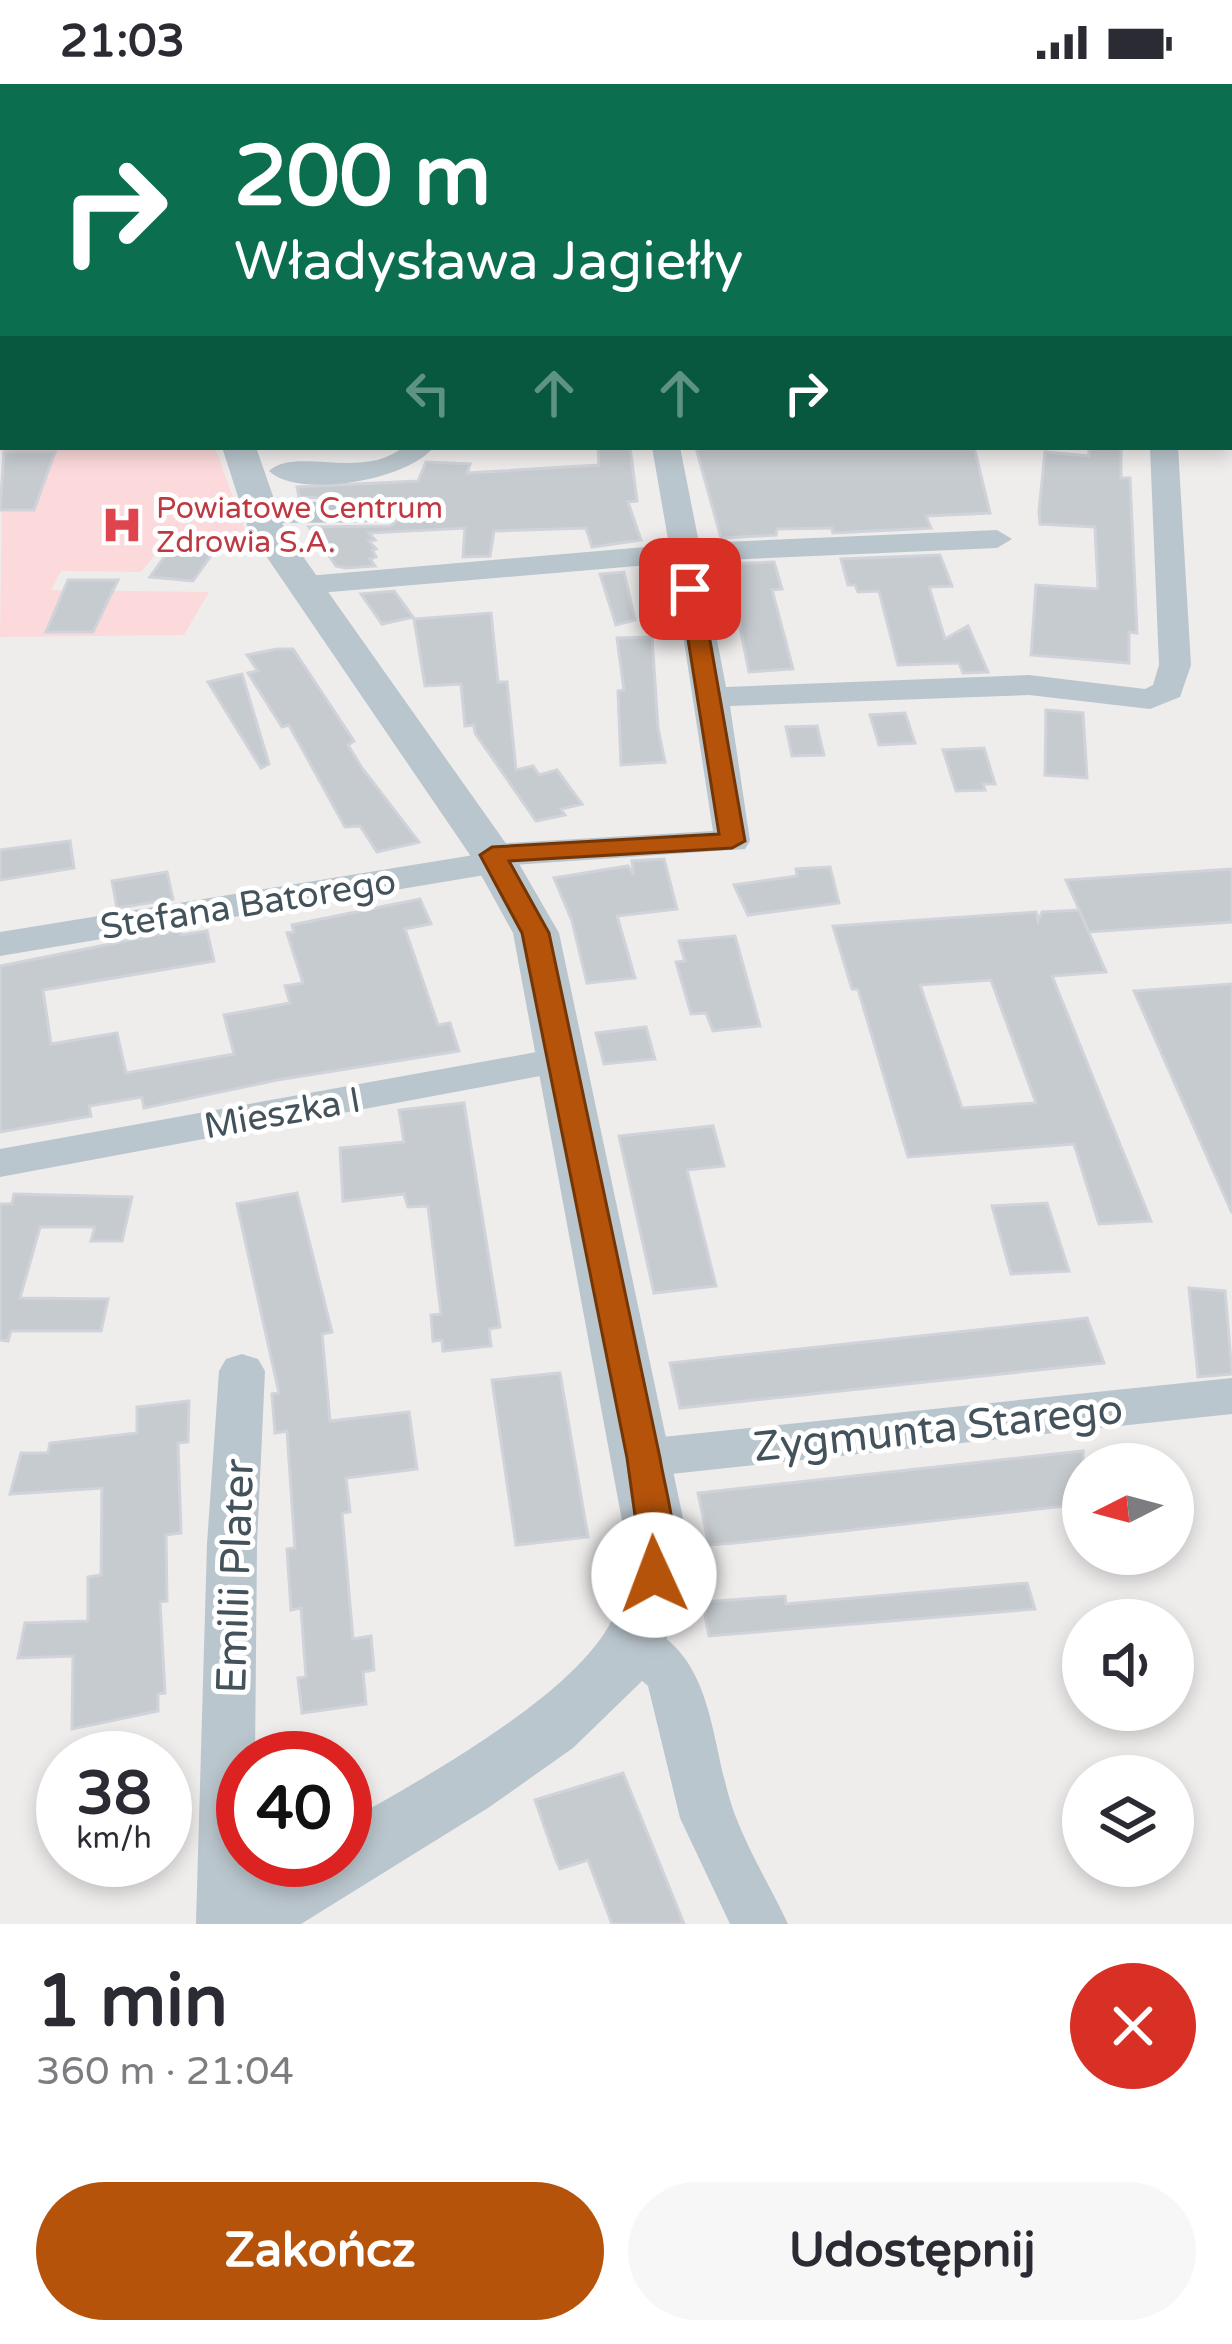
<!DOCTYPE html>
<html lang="pl">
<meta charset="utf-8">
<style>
body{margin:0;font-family:"Varela Round",sans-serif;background:#f7f7f7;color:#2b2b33;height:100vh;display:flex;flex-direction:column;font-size:45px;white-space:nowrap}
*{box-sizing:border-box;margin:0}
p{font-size:39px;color:#7c7c81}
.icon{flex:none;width:66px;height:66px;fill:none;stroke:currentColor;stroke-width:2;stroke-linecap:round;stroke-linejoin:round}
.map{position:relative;height:1840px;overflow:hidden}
.panel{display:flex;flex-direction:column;background:#fff;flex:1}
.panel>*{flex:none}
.top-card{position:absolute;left:0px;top:0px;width:1233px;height:366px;box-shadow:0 6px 18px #0003;background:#0b6e4f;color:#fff;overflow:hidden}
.needle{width:78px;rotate:264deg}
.tools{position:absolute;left:1062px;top:1359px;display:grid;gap:24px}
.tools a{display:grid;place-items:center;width:132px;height:132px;border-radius:50%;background:#fff;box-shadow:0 6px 18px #0003;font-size:60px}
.speed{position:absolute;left:36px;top:1647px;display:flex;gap:24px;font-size:60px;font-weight:700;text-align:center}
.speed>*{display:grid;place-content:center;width:156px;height:156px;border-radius:50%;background:#fff;box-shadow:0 6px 18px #0003;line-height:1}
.speed small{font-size:30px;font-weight:400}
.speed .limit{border:18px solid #d22;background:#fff;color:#111}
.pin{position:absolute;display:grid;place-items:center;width:102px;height:102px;color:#fff;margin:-51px;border-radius:24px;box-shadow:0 6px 18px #0006}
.me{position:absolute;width:132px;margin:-66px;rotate:358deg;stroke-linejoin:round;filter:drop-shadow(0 0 9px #0008)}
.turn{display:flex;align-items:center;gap:42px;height:252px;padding:0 36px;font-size:54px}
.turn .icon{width:156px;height:156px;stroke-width:2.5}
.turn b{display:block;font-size:84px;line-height:102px}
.lanes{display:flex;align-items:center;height:114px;padding:0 36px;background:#0003;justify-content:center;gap:60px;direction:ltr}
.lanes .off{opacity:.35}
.round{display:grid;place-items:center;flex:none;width:126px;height:126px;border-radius:63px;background:#f7f7f7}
.head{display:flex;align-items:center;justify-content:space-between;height:204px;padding:0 36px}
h1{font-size:72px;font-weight:700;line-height:90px}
.action{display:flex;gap:24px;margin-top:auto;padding:24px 36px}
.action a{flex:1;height:138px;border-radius:72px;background:#b45309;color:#fff;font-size:48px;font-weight:700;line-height:138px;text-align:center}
.action a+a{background:#f7f7f7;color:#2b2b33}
.status{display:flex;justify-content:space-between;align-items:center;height:84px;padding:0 60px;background:#fff;direction:ltr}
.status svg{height:33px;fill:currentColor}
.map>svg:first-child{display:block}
.medical{fill:#fcdadb}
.green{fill:#b7f0c6}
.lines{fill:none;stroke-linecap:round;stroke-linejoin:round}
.river{fill:#81e7f0;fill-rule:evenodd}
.building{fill:#c6cbd0;stroke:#d0d3d9;stroke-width:3;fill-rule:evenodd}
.minor{fill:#bac6cd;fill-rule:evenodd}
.tertiary{fill:#bac6cd;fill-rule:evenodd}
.secondary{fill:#bbcbd5;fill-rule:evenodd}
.route{fill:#b45309;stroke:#753606;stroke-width:3}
.labels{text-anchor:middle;stroke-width:10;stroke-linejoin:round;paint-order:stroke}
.far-health-label{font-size:30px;fill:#be3a42;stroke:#fff;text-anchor:start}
.street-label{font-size:36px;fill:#44535b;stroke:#fff}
.near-street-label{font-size:42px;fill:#44535b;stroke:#fff}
</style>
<div class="status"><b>21:03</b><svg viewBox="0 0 49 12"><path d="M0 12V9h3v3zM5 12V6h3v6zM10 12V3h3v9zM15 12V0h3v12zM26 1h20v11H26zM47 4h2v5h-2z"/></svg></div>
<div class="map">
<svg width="1232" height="1840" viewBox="0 0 1232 1840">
<rect width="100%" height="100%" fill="#efecec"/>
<path class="medical" d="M3 343V363H215L247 452 172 450 141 488 61 487 51 506 209 508 184 551 0 553Z"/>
<path class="green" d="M366 0H1232V38L1230 43V3Z"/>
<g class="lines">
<path class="river" d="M200 0H232L233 3H201Z
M0 304H3V328H0Z"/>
</g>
<path class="building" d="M598 363H630L637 417 628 418 641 456 592 463 586 444 494 447 490 472 463 473 465 444 369 449 375 456 369 457 376 465 372 466 376 473 370 475 375 482 345 484 336 482 309 443 390 442 409 427 390 416 299 413 297 403 418 397 426 378 470 380 467 389 599 381Z
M747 363H974L990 429 926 432 931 444 833 449 832 444 777 445 776 451 721 454 696 364Z
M1089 363H1121V394H1130L1137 549 1129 548V579L1031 571 1036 501 1098 505 1095 443 1040 440 1039 427 1045 368 1089 372Z
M4 368H55L34 426H0Z
M172 462 215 466 193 497 150 493Z
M940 471 952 502 929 503 945 555 968 542 988 588 963 589 959 579 898 581 879 507 858 508 855 501H848L841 475Z
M774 478 782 505 772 506 793 585 749 588 727 480Z
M624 488 635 536 616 541 600 490Z
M68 496H118L93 548H46Z
M394 507 413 533 382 540 361 510Z
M491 529 498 598H507L516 686 533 682 539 691 557 686 582 720 561 725 565 731 536 737 475 649 474 641 465 642 461 600 425 602 414 535Z
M652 553 658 644 665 678 621 681 618 607 624 606 617 554Z
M277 565H293L354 657 348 661 362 684 419 758 377 768 360 742 345 743 289 641 282 643 248 589 258 587 247 571Z
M242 590 269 680 261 684 208 598Z
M1046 626 1083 629 1087 694 1045 691Z
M905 629 915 659 879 661 870 631Z
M817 642 824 671 792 672 786 643Z
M984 664 995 700H983L985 706 956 707 943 666Z
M70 757 74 784 0 796V766Z
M664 775 677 825 617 832 635 894 587 899 572 837 554 794 628 782 634 791 632 777Z
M830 783 839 819 748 831 734 801 797 792 796 785Z
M1232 785V838L1089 848 1066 796Z
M167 788 173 815 117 824 112 797Z
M420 815 431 840 405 845 438 941 450 939 459 967 277 996 144 1024 142 1013 89 1022 91 1032 0 1048V882L180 846 181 851 207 847 214 877 43 906 51 960 117 949 126 989 234 970 224 931 290 919 285 902 303 899 287 849 294 848 292 841Z
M1079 826 1106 888 1052 892 1151 1137 1099 1140 1074 1060 908 1073 858 905H852L833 842 1036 828 1038 837 1042 828ZM991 896 1036 1019 962 1024 920 901Z
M735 852 760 942 713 947 706 929 691 930 676 878 685 877 679 857Z
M1232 900V1129L1134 907Z
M646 943 655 975 604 980 596 949Z
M464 1019 500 1243 489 1245 491 1262 443 1267 442 1256 433 1257 431 1231 441 1230 428 1122 408 1123 404 1110 343 1117 340 1064 404 1058 399 1026Z
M713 1042 724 1082 687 1086 716 1202 654 1209 619 1052Z
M297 1109 332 1248 322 1250 330 1337 409 1328 417 1385 346 1394 350 1428 342 1429 353 1555 371 1552 374 1586 363 1588 366 1620 302 1629 298 1594 306 1593 301 1524 291 1526 287 1465 295 1464 287 1347 275 1349 272 1310 279 1309 237 1120Z
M14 1110 132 1113 122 1157H91L95 1143H40L20 1214 108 1215 101 1247H11L8 1257 0 1256V1120H12Z
M1047 1119 1069 1187 1011 1190 992 1122Z
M1189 1204 1225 1207 1232 1290 1198 1293Z
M1087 1234 1104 1279 680 1324 670 1279Z
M560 1289 588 1453 516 1461 492 1296Z
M189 1317 188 1358 178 1359 181 1449 166 1451 167 1517 160 1518 165 1609 158 1610V1627L72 1645 73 1572 18 1574 25 1539 88 1537V1493L101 1491 102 1404 10 1410 21 1369H48L50 1359 137 1349V1323Z
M1083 1367V1420L735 1459 709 1461 698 1409Z
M1027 1499 1035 1525 709 1552 705 1531V1518L785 1512 786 1520Z
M623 1689 684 1840H612L588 1776 560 1785 556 1776 535 1716Z"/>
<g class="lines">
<path class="minor" d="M68 0H100L102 3H70Z
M0 37H3V49H0Z
M3 122V139L0 140V123Z
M0 182H3V196H0Z
M403 363H434C407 397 297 415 269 387 295 362 363 397 403 363Z
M652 363H680L699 459 997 446 1012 455 997 464 702 477 726 603 1029 591 1145 605 1153 601 1159 581 1150 363H1178L1191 581 1180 613 1150 625 1029 611 730 622 750 757 745 765 513 781 497 789 0 872V848L474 771 479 763 492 760 713 747 672 479 307 510 292 501 307 492 669 461Z
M279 417 390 420 405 429 390 438 280 439 270 436 264 426Z
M564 963 578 967 584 976 578 985 0 1093V1065Z
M242 1270 258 1275 265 1287 257 1460 255 1674H243V1776H254V1840H196L207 1460 219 1287 226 1275Z
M1232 1294V1330L643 1393 626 1387 619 1374 626 1361 643 1355Z
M632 1536C718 1566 708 1658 735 1731 749 1768 771 1804 788 1840H730L680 1734 648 1602 614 1573 606 1558 614 1543Z"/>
<path class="tertiary" d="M224 0H250L252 3H226Z
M222 363H256L285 447 514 771 559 849 687 1453 680 1523 663 1563 641 1598 573 1664 488 1724 301 1840H203L213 1817 282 1776H345V1739C418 1697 586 1607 616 1527 624 1504 624 1477 625 1453L513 849 470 771 249 447Z"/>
<path class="secondary" d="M1230 157H1232V177H1230Z
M0 322H3L0 345Z"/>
</g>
<path class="route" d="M690 498 701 505 745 757 732 764 509 777 549 849 660 1374C666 1412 685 1466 666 1501L654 1506 642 1501 636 1491 638 1453 627 1374 522 849 480 771 492 763 719 750 680 505Z"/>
<defs>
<g id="hospital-bare" transform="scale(3.24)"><path d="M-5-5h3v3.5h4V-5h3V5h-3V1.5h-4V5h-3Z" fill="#e0444e" stroke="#fff" stroke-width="2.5" paint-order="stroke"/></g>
</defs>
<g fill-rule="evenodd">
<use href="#hospital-bare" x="122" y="441"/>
</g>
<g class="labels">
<g class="far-health-label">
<text x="156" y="434">Powiatowe Centrum<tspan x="156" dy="34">Zdrowia S.A.</tspan></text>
</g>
<g class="street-label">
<text transform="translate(248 819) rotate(-9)" y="13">Stefana Batorego</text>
<text transform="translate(282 1028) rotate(-10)" y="13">Mieszka I</text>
</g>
<g class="near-street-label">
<text transform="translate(938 1343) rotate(-6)" y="15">Zygmunta Starego</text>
<text transform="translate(234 1492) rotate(-88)" y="15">Emilii Plater</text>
</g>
</g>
</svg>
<div class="tools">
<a><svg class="needle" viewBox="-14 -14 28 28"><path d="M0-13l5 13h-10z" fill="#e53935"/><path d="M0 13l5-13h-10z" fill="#7c7c81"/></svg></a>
<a><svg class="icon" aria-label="sound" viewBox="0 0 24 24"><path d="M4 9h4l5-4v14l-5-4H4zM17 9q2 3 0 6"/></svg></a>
<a><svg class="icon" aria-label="layers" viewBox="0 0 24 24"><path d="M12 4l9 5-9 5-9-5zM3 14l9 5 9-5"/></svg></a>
</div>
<div class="speed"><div>38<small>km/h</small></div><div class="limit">40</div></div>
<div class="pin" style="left:690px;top:505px;background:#d93025"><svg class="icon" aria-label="arrive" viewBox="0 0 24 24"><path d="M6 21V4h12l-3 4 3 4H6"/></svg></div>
<svg class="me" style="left:654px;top:1491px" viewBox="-20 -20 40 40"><circle r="19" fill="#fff"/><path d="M0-13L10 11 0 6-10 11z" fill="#b45309"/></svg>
<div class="top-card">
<div class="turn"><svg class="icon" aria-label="right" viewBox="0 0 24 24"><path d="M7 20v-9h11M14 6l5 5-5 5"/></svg><div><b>200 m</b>Władysława Jagiełły</div></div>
<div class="lanes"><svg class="icon off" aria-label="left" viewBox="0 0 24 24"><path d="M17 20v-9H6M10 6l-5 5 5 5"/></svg><svg class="icon off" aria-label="ahead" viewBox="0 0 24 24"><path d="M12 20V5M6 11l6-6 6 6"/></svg><svg class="icon off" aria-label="ahead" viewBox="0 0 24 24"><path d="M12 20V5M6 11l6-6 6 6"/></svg><svg class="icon" aria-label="right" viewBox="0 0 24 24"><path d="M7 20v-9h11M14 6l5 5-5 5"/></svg></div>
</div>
</div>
<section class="panel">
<div class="head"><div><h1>1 min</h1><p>360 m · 21:04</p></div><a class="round" style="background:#d93025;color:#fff"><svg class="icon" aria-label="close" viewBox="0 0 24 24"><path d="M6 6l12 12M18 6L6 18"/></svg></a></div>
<div class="action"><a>Zakończ</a><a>Udostępnij</a></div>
</section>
